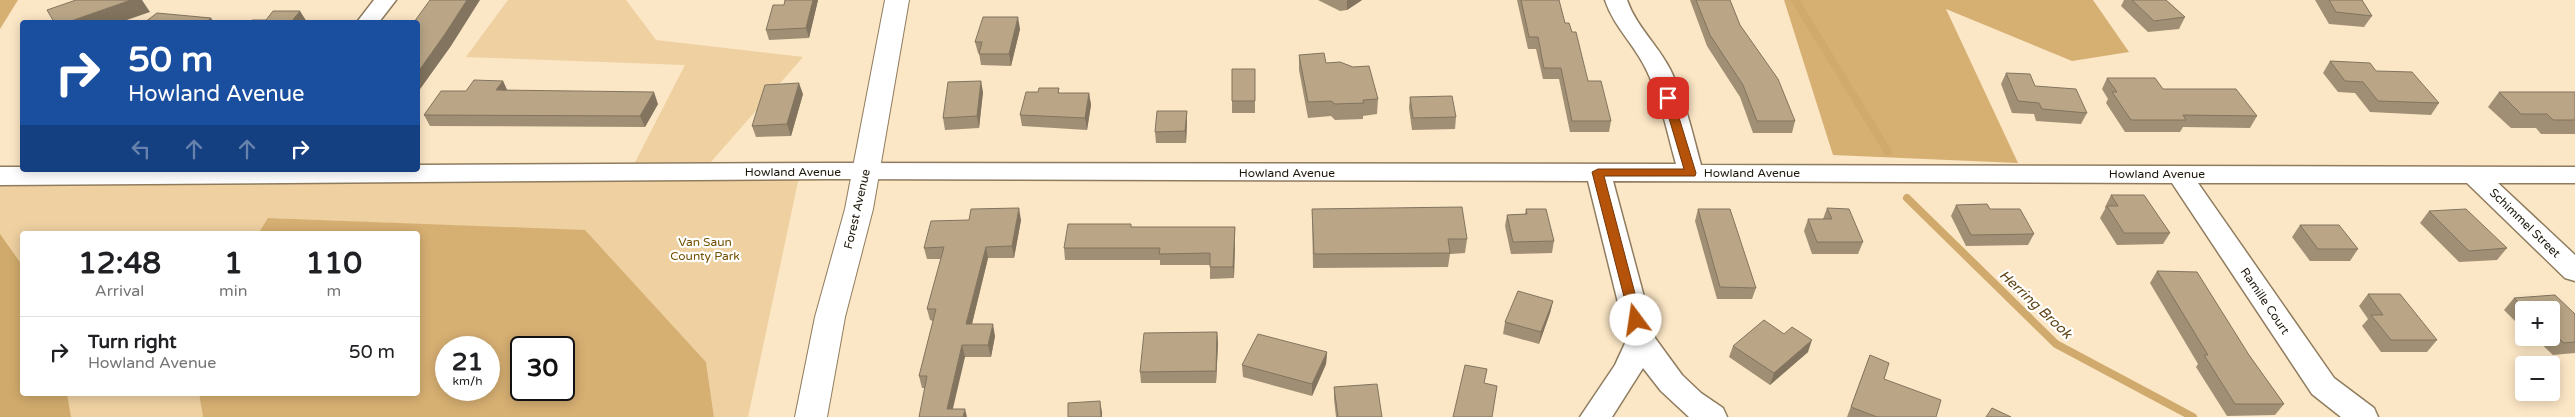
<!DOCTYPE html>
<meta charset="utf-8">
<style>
body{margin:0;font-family:"Varela Round",sans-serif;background:#f6f6f6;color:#202124;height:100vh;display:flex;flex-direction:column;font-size:19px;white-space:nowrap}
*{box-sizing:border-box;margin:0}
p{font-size:16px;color:#757577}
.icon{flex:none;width:28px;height:28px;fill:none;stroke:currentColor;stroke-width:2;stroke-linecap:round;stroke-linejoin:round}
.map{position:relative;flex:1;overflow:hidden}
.side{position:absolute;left:20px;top:231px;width:400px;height:165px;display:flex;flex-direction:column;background:#fff;border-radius:5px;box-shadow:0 2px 12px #0003}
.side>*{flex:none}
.top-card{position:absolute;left:20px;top:20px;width:400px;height:152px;border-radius:5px;box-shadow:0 2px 12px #0003;background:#1a4fa0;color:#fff;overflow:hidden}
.controls{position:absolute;left:2515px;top:301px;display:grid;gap:10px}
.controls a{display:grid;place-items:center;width:45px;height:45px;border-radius:5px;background:#fff;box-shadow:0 2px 12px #0003;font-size:25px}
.speed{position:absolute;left:435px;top:336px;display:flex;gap:10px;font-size:25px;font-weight:700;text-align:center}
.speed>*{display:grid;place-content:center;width:65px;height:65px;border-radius:50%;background:#fff;box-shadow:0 2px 12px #0003;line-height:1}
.speed small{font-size:12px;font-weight:400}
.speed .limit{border:2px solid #111;border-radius:8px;background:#fff;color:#111}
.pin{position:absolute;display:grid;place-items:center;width:42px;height:42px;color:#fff;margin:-21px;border-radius:10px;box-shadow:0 2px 8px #0006}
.me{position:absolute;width:55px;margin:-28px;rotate:346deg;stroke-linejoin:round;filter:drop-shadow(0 0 4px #0008)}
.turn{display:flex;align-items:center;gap:18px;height:105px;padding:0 25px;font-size:22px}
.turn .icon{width:65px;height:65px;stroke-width:2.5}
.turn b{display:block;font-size:35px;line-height:42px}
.lanes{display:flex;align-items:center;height:48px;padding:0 25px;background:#0003;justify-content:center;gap:25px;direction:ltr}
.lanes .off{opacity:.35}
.eta{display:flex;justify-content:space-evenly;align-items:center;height:85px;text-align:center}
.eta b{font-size:30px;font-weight:700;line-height:35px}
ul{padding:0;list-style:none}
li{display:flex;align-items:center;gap:15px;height:70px;padding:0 25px;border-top:1px solid #e0e0e0}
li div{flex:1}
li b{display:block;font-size:19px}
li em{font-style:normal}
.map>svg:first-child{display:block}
.green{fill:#eed0a1}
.forest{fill:#d6af72;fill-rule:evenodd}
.water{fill:#d0aa6c}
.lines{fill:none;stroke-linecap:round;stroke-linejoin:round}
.stream{stroke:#d0aa6c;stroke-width:8}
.minor-casing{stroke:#8f7c5f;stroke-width:3}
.major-casing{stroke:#8f7c5f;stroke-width:2}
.minor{fill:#fff;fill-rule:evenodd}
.major{fill:#fff;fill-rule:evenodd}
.wall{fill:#a08f74}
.shaded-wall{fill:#82745e}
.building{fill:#baa687;stroke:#82745e}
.route{fill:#b45309;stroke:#753606}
.labels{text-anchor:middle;stroke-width:4.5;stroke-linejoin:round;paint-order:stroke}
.street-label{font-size:12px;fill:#1f180c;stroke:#fff}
.park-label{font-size:12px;fill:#745000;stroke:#fff}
.water-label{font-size:14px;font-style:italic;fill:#5e4313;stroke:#fff}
</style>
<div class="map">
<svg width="2575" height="417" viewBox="0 0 2575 417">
<rect width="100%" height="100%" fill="#fbe6c5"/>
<path class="green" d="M508 0H626L656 40 803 57 703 171 800 172 748 417H714L706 362 585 231 269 218 258 234H22V394H199L203 417H0V169L630 172 685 65 466 57Z"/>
<path class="forest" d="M0 0H18L0 29Z
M1784 0H2093L2129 52 2072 61 1946 9 2018 163 1833 155Z
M268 218 585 230 706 362 714 417H203L199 394H418V234H258ZM446 348H489V390H446ZM521 348H564V390H521Z"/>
<path class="water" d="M0 234 22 265V394H67L71 417H0Z"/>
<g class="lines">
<path class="stream" d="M1795 0 1888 152
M1907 198 2056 344 2193 417"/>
<g class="minor-casing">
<path id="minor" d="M374 0H396L379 22H357Z
M1605 0H1627C1636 26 1657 44 1670 69 1685 99 1692 132 1701 165L2575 167V183H2498L2575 255V281L2565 278 2467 183H2198L2334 378 2374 408 2378 417H2341L2312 394 2172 183 1613 181 1655 338 1682 375 1701 393 1723 408 1727 417H1689L1661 391 1643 368 1612 417H1580L1615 365 1627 339 1588 181 828 179 0 185V167H22V170H418V165L828 163 1676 164C1667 132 1661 99 1646 69 1634 44 1614 27 1605 0Z"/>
</g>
<g class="major-casing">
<path id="major" d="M885 0H909L873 209 845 317 827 417H795L815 317 845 209Z"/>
</g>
<use href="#minor" class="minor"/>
<use href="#major" class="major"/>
</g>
<path class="wall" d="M818 0 809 38 769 40 766 30 784 5Z
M1318 0H1362L1347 10 1340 11Z
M1517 0H1559L1565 23 1572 32 1588 81 1611 121 1609 132H1570L1559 79H1543L1536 49H1528Z
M1690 0H1730L1740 25 1795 121 1792 133H1753L1740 97 1707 46Z
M2124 0H2166L2185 17 2179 29 2148 32 2121 6Z
M2315 0H2362L2372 16 2364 27 2329 24Z
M1020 29 1011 66 981 65 979 53H978L975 42Z
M1299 55 1326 63 1378 99 1377 114 1363 116V119L1335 120 1331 116 1308 118 1299 70Z
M2330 61 2376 71 2439 103 2431 115 2370 112 2355 93 2338 92 2323 73Z
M1255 69V113H1232V101Z
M2006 73 2035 86 2087 113 2081 124 2036 121 2034 114 2012 113 2001 84Z
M2107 78 2163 89 2257 116 2250 128 2183 127 2180 132H2125L2106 103 2108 99 2102 89Z
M503 81 507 90 658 104 645 127 430 126 424 115 466 91Z
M1059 88V93H1089L1091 105 1087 130 1022 126 1020 115 1038 92Z
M983 92 979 128 945 130 943 118Z
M2499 92H2575V134H2541L2536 128H2511L2488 107Z
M803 94 791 136 756 137 752 126Z
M1410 97 1456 117 1455 129 1412 130 1409 108Z
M1187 111V122L1186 143H1156L1155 132Z
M2111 195 2170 233 2163 244 2117 245 2100 218 2105 209V207Z
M1956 205 1990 209 2034 234 2028 245 1966 246 1951 216Z
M1827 208 1863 242 1858 254H1812L1804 231 1808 219H1823Z
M1312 209 1467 239 1465 253 1450 254 1448 267 1313 268Z
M1526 209 1554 241 1552 253 1511 254 1505 226 1507 215 1525 214Z
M1698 209 1756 288 1752 299H1717L1695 221Z
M2429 211 2507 248 2497 260 2459 262 2420 223Z
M1021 220 1014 258H988L972 324 995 336 991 357H965L919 417 925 388H922L919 376 933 321 930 320 927 309 941 259H927L924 248Z
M1131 224V227H1235V239L1234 278 1210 279V265H1160V260H1065L1064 248Z
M2300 225 2358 249 2350 261H2310L2292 237Z
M2157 271 2249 355 2284 404 2275 415 2227 416 2196 367 2198 364 2150 283Z
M2368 294 2437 340 2427 352H2381L2362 326 2368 319 2359 306Z
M2514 298 2575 314V353L2553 355 2535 338H2551V310H2524V330L2504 310Z
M1553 301 1550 313 1539 344 1503 334 1505 322Z
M1217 332 1218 344 1216 383H1141L1140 372Z
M1733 346 1808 352 1770 385 1729 357Z
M1327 352 1326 364 1312 396 1243 377 1242 365Z
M1870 355 1884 379 1936 417H1847Z
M1334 387 1382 417H1336L1334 399Z"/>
<path class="shaded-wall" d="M131 0H142L150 12 121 22H68Z
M467 0H480L451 46 418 92V72Z
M813 0H818L809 38 806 28Z
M1347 0H1362L1347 10Z
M300 11 307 22H291Z
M1018 17 1020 29 1011 66 1009 54Z
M211 18 214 22H206Z
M503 81 508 92 496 90Z
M981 81 983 92 979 128 977 116Z
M799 83 803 94 791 136 787 124Z
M654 92 658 104 645 127 640 116Z
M1089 93 1091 105 1087 130 1085 118Z
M1187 111V122L1186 143 1185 131Z
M1019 208 1021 220 1014 258 1012 246Z
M1235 227V239L1234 278 1233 267Z
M986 247 988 258 969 336 966 324Z
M1553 301 1550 313 1539 344 1541 332Z
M993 324 995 336 991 357 988 345Z
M1217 332 1218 344 1216 383V371Z
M1812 340 1808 352 1770 385 1774 373Z
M962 345 965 357 951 417 947 409Z
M1327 352 1326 364 1312 396V384Z
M1100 401 1102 412V417H1101Z
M965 409 967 417H963Z"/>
<path class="building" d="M76 0H131L68 22H54L47 10Z
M430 0H467L445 34 418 72V22H414Z
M785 0H813L806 28 766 30 773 5H784Z
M1521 0H1559L1565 23H1569L1572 32H1576L1588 81H1601L1611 121H1572L1561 68H1544L1538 37H1529Z
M1696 0H1730L1740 25 1778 79 1795 121H1757L1743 85 1710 35Z
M2132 0H2166L2185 17 2154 21Z
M2329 0H2362L2372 16 2336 12Z
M273 11H300L291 22H250L252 20H266Z
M157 13 211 18 206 22H145Z
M983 17H1018L1009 54H979L982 42H975Z
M1324 53 1326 63 1340 62 1353 67 1369 66 1378 99 1363 100 1364 103 1335 104 1331 101 1308 102 1299 55Z
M2330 61 2370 63 2376 71 2412 72 2439 103 2378 101 2363 82 2345 81Z
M1232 69H1255V101H1232Z
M2006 73 2030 74 2035 86 2076 89 2087 113 2042 109 2039 103 2018 101Z
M2107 78H2155L2163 89H2236L2257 116 2183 115 2186 120H2131L2112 92H2117Z
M474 80 503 81 496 90 654 92 640 116 424 115 441 91H466Z
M981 81 977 116 943 118 948 82Z
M799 83 787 124 752 126 765 85Z
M1039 88H1059L1058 93H1089L1085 118 1020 115 1026 92H1038Z
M2499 92H2575V120H2553L2547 114H2521Z
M1452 96 1456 117 1413 118 1410 97Z
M1157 111H1187L1185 131 1155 132Z
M2111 195H2144L2170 233H2124L2107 206H2118Z
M1987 204 1990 209H2020L2034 234 1971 235 1956 205Z
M1462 207 1467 239H1448L1450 253 1314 254 1312 209Z
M1019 208 1012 246 986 247 966 324H993L988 345H962L947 409H965L963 417H919L927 376H919L936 309H927L944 247 924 248 931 221 969 220 971 209Z
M1827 208 1849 209 1863 242H1817L1808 219H1832Z
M1526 209H1546L1554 241 1513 242 1507 215 1527 214Z
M1698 209H1730L1756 288 1720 287Z
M2466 209 2507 248 2469 251 2429 211Z
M1068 224H1131V227H1235L1233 267H1210V253L1159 254 1160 248H1064Z
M2300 225H2339L2358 249H2318Z
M2157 271 2197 272 2249 355 2284 404H2235L2204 355H2208Z
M1518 291 1553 301 1541 332 1505 322Z
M2368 294H2400L2437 340H2391L2371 315H2383Z
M2555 295 2575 314V342L2564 343 2551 331V310H2526L2514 298Z
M1764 320 1784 334 1792 327 1812 340 1774 373 1733 346Z
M1217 332 1216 371 1140 372 1144 333Z
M1258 334 1327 352 1312 384 1242 365Z
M1870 355 1889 363 1884 379 1941 400 1936 417H1877L1851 407Z
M1465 365 1487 369 1484 383 1497 386 1492 417H1453Z
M1377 384 1382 417H1338L1334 387Z
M1100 401 1101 417H1068V403Z
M1992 408 2011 417H1986Z"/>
<path class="route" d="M1668 95 1673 98 1696 173 1695 176H1604L1642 320 1636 325 1630 320 1592 172 1598 169H1684L1663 98Z"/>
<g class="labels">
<g class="street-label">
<text x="793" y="176">Howland Avenue</text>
<text x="1287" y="177">Howland Avenue</text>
<text x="1752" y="177">Howland Avenue</text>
<text x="2157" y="178">Howland Avenue</text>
<text transform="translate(857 209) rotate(-77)" y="4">Forest Avenue</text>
<text transform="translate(2525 223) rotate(44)" y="4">Schimmel Street</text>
<text transform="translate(2265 301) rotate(56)" y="4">Ramille Court</text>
</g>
<g class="park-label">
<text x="705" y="246">Van Saun<tspan x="705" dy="14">County Park</tspan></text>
</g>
<g class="water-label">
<text transform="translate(2036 304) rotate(43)" y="5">Herring Brook</text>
</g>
</g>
</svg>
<div class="controls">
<a>+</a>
<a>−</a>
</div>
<div class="speed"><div>21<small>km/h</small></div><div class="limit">30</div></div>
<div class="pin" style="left:1668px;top:98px;background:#d93025"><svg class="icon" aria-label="arrive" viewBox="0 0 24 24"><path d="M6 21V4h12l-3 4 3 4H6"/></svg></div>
<svg class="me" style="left:1636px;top:320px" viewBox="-20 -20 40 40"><circle r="19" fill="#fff"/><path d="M0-13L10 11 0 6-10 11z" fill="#b45309"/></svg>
<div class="top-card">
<div class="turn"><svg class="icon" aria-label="right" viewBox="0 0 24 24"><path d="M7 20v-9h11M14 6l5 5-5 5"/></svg><div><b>50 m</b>Howland Avenue</div></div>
<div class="lanes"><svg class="icon off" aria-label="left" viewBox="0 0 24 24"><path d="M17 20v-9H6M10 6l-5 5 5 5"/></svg><svg class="icon off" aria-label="ahead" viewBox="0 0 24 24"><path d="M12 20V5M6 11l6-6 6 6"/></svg><svg class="icon off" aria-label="ahead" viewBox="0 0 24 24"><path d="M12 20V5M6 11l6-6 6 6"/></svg><svg class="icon" aria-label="right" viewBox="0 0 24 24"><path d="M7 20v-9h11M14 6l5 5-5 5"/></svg></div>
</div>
<section class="side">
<div class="eta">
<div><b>12:48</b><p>Arrival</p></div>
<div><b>1</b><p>min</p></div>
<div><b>110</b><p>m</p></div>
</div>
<ul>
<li><svg class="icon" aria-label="right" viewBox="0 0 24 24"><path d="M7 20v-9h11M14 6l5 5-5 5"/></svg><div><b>Turn right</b><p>Howland Avenue</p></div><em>50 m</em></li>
</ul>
</section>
</div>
